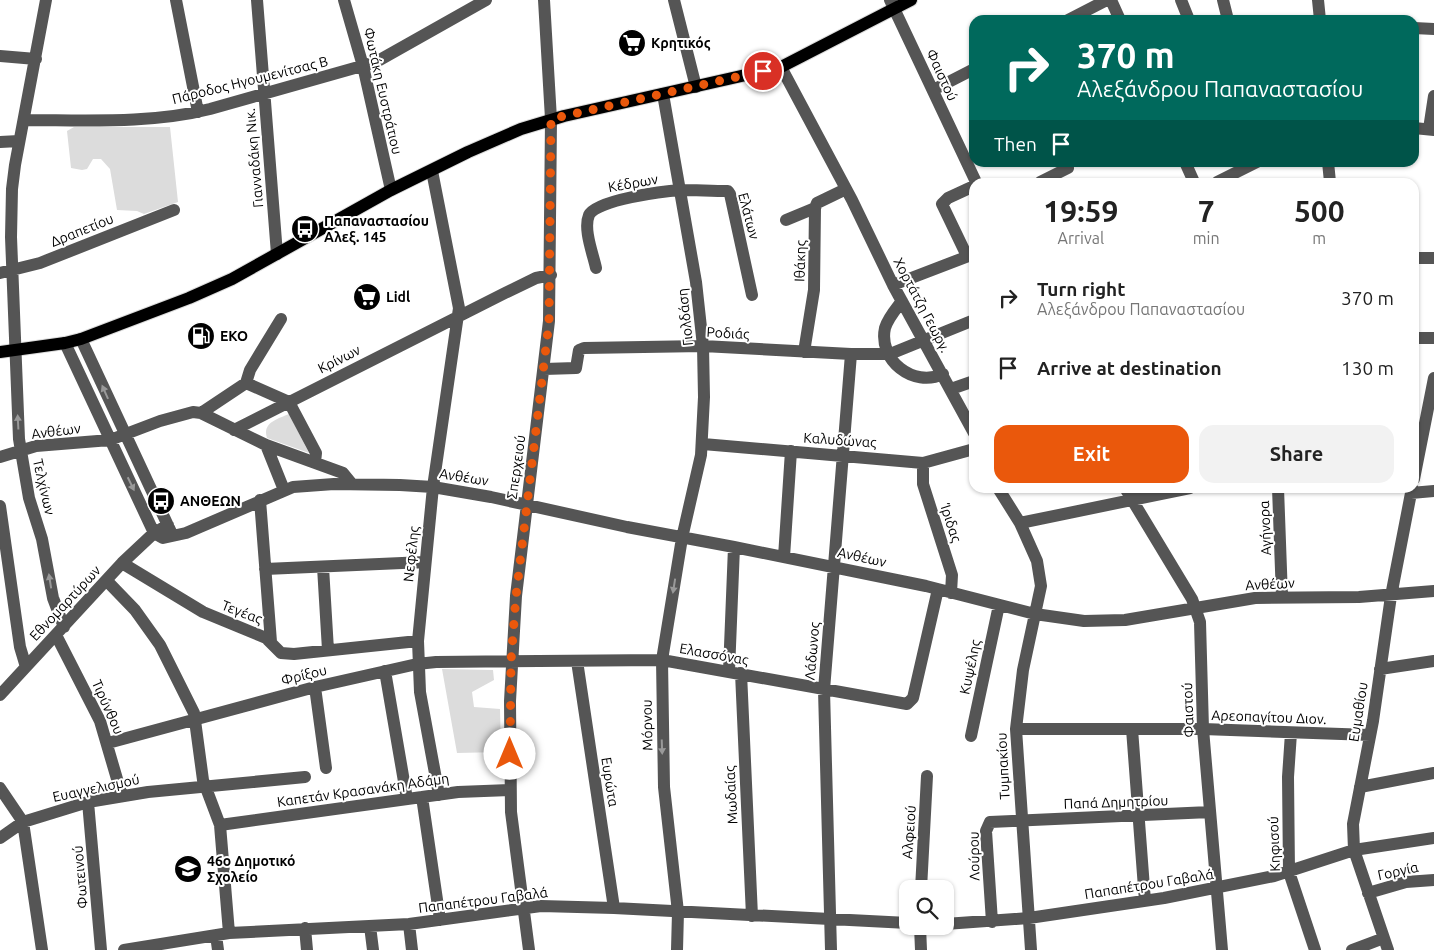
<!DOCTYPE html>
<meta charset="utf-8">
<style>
body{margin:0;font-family:Ubuntu,sans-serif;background:#f2f2f2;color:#222;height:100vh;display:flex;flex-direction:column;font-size:19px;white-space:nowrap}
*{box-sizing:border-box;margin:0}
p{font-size:16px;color:#767676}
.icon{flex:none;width:28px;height:28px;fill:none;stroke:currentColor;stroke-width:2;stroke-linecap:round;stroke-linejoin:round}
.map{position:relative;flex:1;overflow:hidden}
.side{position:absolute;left:969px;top:178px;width:450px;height:315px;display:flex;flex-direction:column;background:#fff;border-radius:15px;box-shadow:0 1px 4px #0004}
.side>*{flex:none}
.hud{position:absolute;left:969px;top:15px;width:450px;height:152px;border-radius:15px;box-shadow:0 1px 4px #0004;background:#00695c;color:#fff;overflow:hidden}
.fabs{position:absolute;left:899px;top:880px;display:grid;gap:10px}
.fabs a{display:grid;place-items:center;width:55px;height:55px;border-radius:10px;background:#fff;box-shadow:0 1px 4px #0004;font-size:25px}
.pin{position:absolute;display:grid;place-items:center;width:42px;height:42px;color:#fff;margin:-21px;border:2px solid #fff;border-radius:50%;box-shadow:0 1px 5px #0007}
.me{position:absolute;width:55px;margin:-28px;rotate:0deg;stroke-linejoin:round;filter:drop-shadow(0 0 4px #0008)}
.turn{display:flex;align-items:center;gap:18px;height:105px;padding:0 25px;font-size:22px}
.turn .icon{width:65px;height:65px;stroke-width:2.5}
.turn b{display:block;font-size:35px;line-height:42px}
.then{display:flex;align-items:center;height:48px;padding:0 25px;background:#0003;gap:10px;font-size:19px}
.eta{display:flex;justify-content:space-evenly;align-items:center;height:85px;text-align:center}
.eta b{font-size:30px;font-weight:700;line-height:35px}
.action{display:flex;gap:10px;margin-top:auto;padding:10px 25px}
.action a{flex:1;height:58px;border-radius:15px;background:#ea580c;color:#fff;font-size:20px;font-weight:700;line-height:58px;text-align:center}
.action a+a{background:#f2f2f2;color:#222}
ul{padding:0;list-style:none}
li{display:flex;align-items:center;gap:15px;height:70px;padding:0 25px}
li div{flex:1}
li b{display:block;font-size:19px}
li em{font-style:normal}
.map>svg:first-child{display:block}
.green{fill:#dcdcdc}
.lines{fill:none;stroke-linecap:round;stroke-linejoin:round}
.major-casing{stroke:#dbdbdb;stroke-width:14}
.minor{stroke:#555;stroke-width:12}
.major{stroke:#000;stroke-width:12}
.oneway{fill:#999}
.route{stroke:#ea580c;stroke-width:9;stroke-dasharray:0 16.2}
.labels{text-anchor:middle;stroke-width:4;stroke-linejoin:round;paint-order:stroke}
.poi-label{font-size:14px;font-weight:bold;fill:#000;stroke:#fff;text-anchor:start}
.street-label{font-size:14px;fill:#000;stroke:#fff}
</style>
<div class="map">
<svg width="1434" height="950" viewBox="0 0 1434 950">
<rect width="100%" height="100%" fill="#fff"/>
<path class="green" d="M74 127H170L178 202 144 214 137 211 117 210 110 169 101 159H93L87 169 82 170 71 168 67 131Z
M289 414 309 453 267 438C262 423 277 419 289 414Z
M442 669 493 670 494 680 472 692 474 707 500 709 501 752 457 753Z"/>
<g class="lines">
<g class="major-casing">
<path id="major" d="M0 352 65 343 81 339 189 298 232 279 391 190 468 152 521 129 564 116 781 67 911 0"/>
</g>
<path class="minor" d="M46 0 15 165 12 189 11 237 19 439 29 498 42 539 53 598 64 627
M176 0 198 112
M257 0 277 254
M344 0 363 66 391 190
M674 0 696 87
M890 0 976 182
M1111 0 1120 20
M1181 0 1189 20
M1223 0 1228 20
M1318 0 1320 20
M1068 20 1107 0
M1414 28 1434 29
M0 56 36 59
M781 67 852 200 893 285 974 433
M933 90 974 69
M663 94 696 282 703 346 704 397 701 455 682 538 662 660 664 787 678 912 677 950
M24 120C85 120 151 124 210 109L376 62 486 0
M1414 128 1434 130
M1429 129 1434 96
M0 142 19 141
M1185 162 1194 182
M1328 162 1330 182
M432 171 459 308 433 487 418 641 420 692 439 795
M1040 182 1068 168
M1217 182 1257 162
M786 220 815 208
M967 256 942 204 948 198 974 186
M1414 258H1434
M596 268C593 254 583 229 589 215 596 200 664 191 681 190 696 190 712 191 728 191L730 194 752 295
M0 273 40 263 174 210
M893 285 974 254
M902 301C896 309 888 318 885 328 878 360 913 388 943 374
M1414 338H1434
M81 339 171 532
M65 343 154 533 163 538 186 533 293 487 334 484 400 485 433 487 491 497 627 527 734 547 926 586 1035 614 1084 621 1125 620 1255 598 1359 597 1434 591
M804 352 814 290 815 208 817 203 846 189
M544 369 576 368 579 350 584 348 703 346 851 354H890L974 320
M246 383 289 402 316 453 315 462
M951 389 974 381
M201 413 246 383 250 370 281 319
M234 430 505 293 536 278 551 275
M703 444 923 463 974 449
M266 445 284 490
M0 457 36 446 110 440 160 421 193 412 201 413 266 445 343 473 352 484
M923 463V484L952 575 951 593
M1414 479 1434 378
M998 488 1020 523 1037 561 1041 586 1023 670 1016 729 1031 950
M1125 488 1192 599 1200 622 1203 729 1222 950
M1278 488 1282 597
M1411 493 1434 491
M260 500 271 642
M0 506 20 647 26 667
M1020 523 1190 488
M784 557 791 451
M122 563 203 612 266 638 281 653 294 654 418 641
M323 567 328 650
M265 569 425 562
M107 581 135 610 160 645 194 713 203 780 220 825 229 933
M56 635 100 721 122 796
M577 661 614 908
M1380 669 1434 661
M385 671 407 799
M729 671 734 547
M741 673 752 916
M315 687 326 768
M0 695 122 563 154 533 168 525
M1016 729H1203L1370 735
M1132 729 1145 901
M1291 733 1288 777 1289 872 1315 950
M971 736 999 605
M108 743 315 687 417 664 436 662 662 660 907 704 913 698 938 589
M1360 787 1434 773
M0 788 23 822 42 950
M422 797 440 920
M88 802 101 950
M220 825 458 792 510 790
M0 838 23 822 88 802 148 792 305 777
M921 889 927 776
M1368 893 1406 882 1434 880
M992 922 986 831 990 822 1210 812
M409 924 412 950
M945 924 1029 918 1164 898 1274 876 1354 850 1434 838
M370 926 373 950
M920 926 921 950
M305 928 307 950
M216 935 218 950
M124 950 229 933 409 924 541 906 614 908 908 923
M529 950 511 812 510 701 516 596 549 321 551 119 544 0
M831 950 824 690 851 354
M1352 950 1384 938
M1388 950 1354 850 1353 824 1373 721 1391 596 1412 488"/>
<use href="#major" class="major"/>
</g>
<defs><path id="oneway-solid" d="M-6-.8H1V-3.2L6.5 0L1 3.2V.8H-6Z" transform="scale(1.25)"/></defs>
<g class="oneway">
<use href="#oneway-solid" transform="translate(105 392) rotate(-114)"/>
<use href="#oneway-solid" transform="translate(18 422) rotate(-93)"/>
<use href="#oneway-solid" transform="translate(131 484) rotate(64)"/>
<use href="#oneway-solid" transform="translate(50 581) rotate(-99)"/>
<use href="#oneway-solid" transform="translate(674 586) rotate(99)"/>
<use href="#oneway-solid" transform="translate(662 747) rotate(88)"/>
</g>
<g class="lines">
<path class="route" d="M510 754 511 661 516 596 549 322 551 119 763 71"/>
</g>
<defs>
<g id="supermarket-disc" transform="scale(1.4375)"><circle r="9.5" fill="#000" stroke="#fff"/><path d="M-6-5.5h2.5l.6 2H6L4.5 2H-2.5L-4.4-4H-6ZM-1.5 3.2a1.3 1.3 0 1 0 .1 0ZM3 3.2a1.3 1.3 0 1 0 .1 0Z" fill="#fff"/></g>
<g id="bus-disc" transform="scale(1.4375)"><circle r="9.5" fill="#000" stroke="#fff"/><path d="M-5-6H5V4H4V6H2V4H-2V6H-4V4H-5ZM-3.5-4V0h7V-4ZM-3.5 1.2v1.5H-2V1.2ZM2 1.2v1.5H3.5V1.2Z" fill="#fff"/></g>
<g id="fuel-disc" transform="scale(1.4375)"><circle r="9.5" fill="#000" stroke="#fff"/><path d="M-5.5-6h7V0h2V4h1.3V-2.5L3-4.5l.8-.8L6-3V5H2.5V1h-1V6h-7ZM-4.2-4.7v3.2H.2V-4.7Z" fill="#fff"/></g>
<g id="school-disc" transform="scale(1.4375)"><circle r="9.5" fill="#000" stroke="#fff"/><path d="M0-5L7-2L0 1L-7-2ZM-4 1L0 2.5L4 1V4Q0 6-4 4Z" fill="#fff"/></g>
</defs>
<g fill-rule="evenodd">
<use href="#supermarket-disc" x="632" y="43"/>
<use href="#bus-disc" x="305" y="229"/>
<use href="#supermarket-disc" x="367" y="297"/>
<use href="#fuel-disc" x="201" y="336"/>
<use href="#bus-disc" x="161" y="501"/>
<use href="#school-disc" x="188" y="869"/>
</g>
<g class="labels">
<g class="poi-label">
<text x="651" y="48">Κρητικός</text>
<text x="324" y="226">Παπαναστασίου<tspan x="324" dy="16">Αλεξ. 145</tspan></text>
<text x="386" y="302">Lidl</text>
<text x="220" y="341">EKO</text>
<text x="180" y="506">ΑΝΘΕΩΝ</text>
<text x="207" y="866">46ο Δημοτικό<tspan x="207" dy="16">Σχολείο</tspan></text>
</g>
<g class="street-label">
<text transform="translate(942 75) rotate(65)" y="5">Φαιστού</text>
<text transform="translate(250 80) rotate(-14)" y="5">Πάροδος Ηγουμενίτσας Β</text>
<text transform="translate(383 91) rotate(77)" y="5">Φωτάκη Ευστράτιου</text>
<text transform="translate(254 158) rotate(-95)" y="5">Γιανναδάκη Νικ.</text>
<text transform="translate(633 183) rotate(-10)" y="5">Κέδρων</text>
<text transform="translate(749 216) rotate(75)" y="5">Ελάτων</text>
<text transform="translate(82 230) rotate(-22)" y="5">Δραπετίου</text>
<text transform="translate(800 261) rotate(-88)" y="5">Ιθάκης</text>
<text transform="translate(922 305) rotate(62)" y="5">Χορτάτζη Γεωργ.</text>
<text transform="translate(685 317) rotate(-96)" y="5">Γιολδάση</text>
<text transform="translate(728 333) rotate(3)" y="5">Ροδιάς</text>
<text transform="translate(339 359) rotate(-27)" y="5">Κρίνων</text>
<text transform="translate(56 431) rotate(-7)" y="5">Ανθέων</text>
<text transform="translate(840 440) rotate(4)" y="5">Καλυδώνας</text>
<text transform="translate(516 467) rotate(-82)" y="5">Σπερχειού</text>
<text transform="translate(464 477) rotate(9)" y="5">Ανθέων</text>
<text transform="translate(44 487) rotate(77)" y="5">Τελχίνων</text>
<text transform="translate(951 523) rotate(72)" y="5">Ίριδας</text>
<text transform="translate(1265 528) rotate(-92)" y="5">Αγήνορα</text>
<text transform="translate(411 554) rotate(-84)" y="5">Νεφέλης</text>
<text transform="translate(862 557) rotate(12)" y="5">Ανθέων</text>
<text transform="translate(1270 584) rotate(-3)" y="5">Ανθέων</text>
<text transform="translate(65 603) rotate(-47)" y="5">Εθνομαρτύρων</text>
<text transform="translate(242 612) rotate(21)" y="5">Τεγέας</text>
<text transform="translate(812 651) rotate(-85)" y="5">Λάδωνος</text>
<text transform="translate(714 654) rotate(10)" y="5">Ελασσόνας</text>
<text transform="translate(970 667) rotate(-78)" y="5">Κυψέλης</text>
<text transform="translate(304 675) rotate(-14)" y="5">Φρίξου</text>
<text transform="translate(108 707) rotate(66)" y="5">Τιρύνθου</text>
<text transform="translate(1188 710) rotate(-92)" y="5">Φαιστού</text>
<text transform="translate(1358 712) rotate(-81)" y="5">Ευμαθίου</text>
<text transform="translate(1269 717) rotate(2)" y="5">Αρεοπαγίτου Διον.</text>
<text transform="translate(647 725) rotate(-91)" y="5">Μόρνου</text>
<text transform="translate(1003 766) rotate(-93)" y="5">Τυμπακίου</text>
<text transform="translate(610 782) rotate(81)" y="5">Ευρώτα</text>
<text transform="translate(96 788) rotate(-12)" y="5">Ευαγγελισμού</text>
<text transform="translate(363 790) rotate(-8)" y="5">Καπετάν Κρασανάκη Αδάμη</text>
<text transform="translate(731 795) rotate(-93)" y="5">Μωδαίας</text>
<text transform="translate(1116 802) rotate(-2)" y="5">Παπά Δημητρίου</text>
<text transform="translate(909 832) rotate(-86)" y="5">Αλφειού</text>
<text transform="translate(1274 844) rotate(-92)" y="5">Κηφισού</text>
<text transform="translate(974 856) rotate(-91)" y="5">Λούρου</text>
<text transform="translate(1398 871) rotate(-12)" y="5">Γοργία</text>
<text transform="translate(80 877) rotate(-95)" y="5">Φωτεινού</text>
<text transform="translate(1149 884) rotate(-9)" y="5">Παπαπέτρου Γαβαλά</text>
<text transform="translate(483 900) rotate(-7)" y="5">Παπαπέτρου Γαβαλά</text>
</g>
</g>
</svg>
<div class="fabs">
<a><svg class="icon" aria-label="search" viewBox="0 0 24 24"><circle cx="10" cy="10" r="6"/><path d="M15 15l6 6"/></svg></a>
</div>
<div class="pin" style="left:763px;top:71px;background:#d93025"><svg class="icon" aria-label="arrive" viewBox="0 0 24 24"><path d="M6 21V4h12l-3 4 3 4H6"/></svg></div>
<svg class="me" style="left:510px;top:754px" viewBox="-20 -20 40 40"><circle r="19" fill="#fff"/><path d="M0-13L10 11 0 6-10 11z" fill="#ea580c"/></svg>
<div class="hud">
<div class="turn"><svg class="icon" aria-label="right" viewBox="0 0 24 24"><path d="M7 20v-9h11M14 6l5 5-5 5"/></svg><div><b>370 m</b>Αλεξάνδρου Παπαναστασίου</div></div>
<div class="then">Then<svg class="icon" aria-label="arrive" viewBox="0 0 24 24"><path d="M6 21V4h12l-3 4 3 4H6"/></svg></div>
</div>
<section class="side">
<div class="eta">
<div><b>19:59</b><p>Arrival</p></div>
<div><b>7</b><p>min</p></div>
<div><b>500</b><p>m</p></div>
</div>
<ul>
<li><svg class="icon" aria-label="right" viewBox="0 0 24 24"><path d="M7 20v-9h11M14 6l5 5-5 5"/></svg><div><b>Turn right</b><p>Αλεξάνδρου Παπαναστασίου</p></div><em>370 m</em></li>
<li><svg class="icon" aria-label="arrive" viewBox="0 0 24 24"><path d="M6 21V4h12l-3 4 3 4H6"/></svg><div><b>Arrive at destination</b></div><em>130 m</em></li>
</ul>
<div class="action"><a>Exit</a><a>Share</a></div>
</section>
</div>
